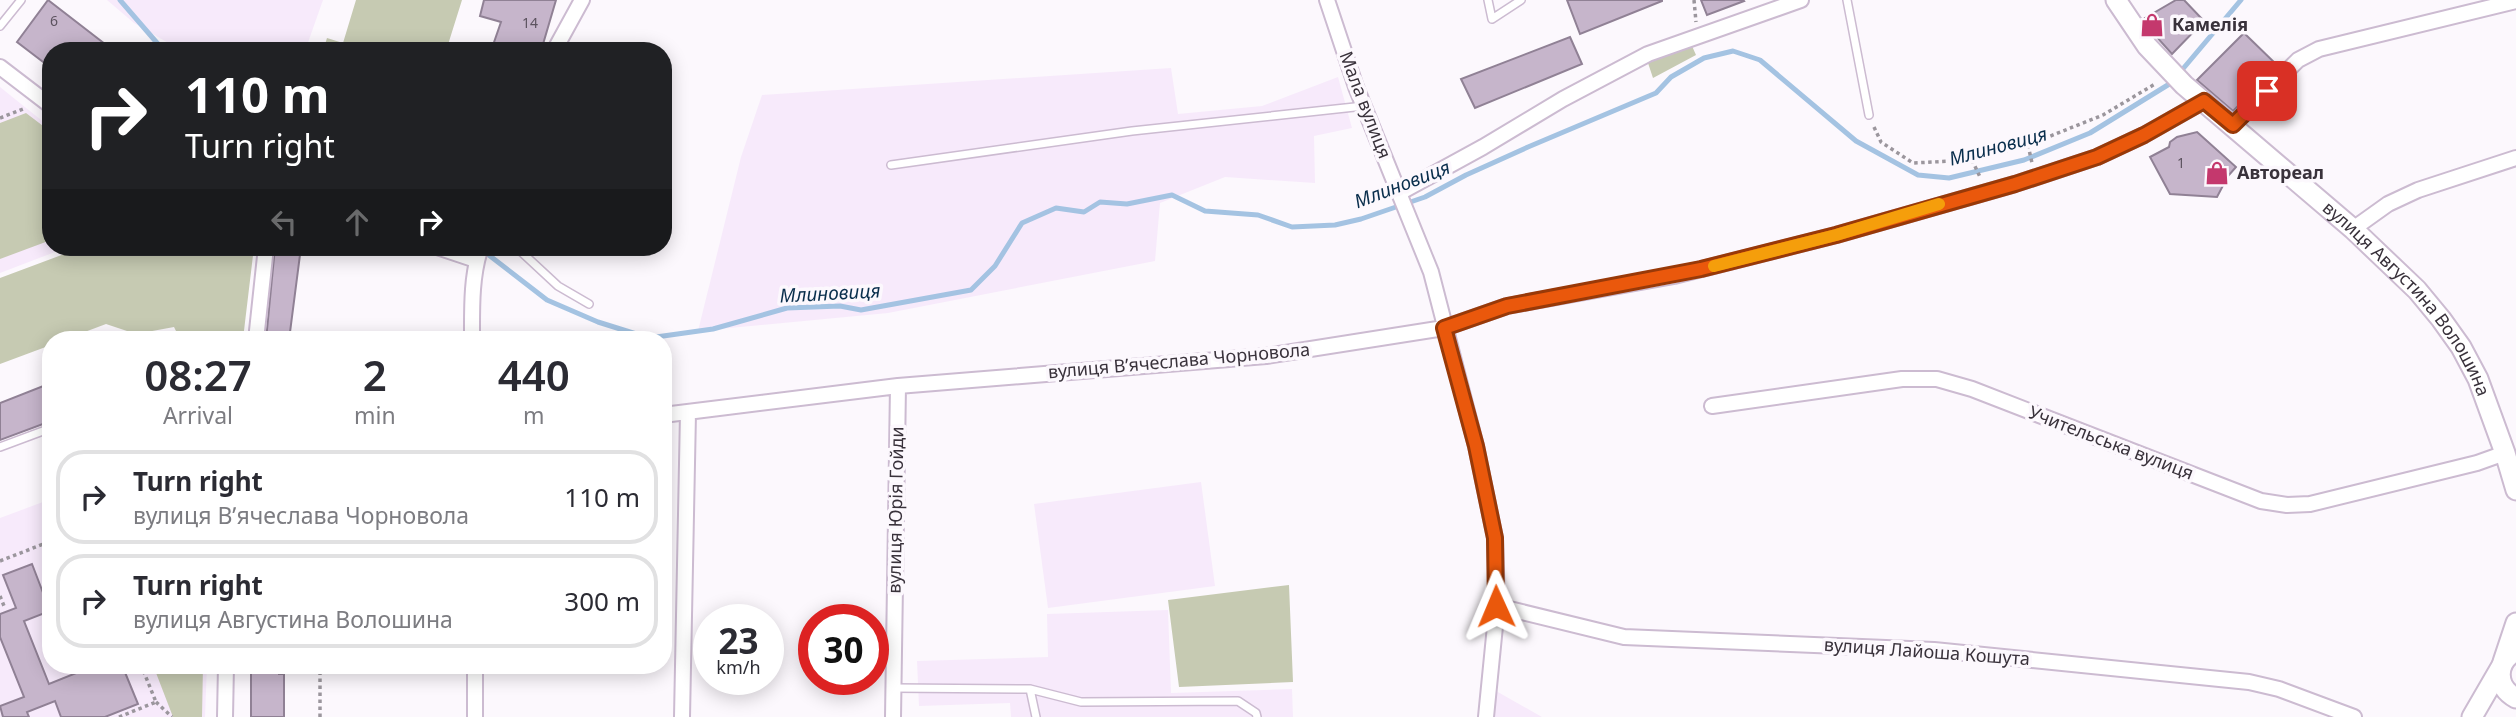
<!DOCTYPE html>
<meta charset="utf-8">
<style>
body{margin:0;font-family:"Noto Sans",sans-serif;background:#f7f7f7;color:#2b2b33;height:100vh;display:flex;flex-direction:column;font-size:26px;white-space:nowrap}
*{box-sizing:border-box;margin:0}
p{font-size:23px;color:#7c7c81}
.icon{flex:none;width:38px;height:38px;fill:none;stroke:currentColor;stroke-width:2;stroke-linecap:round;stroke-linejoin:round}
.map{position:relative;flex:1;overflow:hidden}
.details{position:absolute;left:42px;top:331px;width:630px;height:343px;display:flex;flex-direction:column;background:#fff;border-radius:28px;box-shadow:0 4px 18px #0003}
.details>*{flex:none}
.banner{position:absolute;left:42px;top:42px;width:630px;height:214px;border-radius:28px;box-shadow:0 4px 18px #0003;background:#202124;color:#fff;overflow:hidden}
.speed{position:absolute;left:693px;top:604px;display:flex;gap:14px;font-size:35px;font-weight:700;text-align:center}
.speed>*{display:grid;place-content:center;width:91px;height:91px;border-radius:50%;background:#fff;box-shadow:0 4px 18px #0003;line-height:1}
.speed small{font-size:18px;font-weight:400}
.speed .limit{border:10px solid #d22;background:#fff;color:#111}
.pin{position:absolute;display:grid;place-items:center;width:60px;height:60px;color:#fff;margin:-30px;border-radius:14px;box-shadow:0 4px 10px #0006}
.me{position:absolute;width:77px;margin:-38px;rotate:359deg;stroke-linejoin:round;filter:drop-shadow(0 0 5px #0008)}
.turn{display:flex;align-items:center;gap:24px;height:147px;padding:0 28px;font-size:32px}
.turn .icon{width:91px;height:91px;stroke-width:2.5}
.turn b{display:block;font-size:49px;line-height:60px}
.lanes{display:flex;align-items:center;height:66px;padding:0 28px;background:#0003;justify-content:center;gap:35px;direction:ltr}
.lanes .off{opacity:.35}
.eta{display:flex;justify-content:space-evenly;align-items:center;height:119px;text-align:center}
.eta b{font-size:42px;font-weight:600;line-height:49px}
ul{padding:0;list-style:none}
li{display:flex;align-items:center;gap:21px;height:94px;margin:0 14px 10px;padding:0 14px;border:4px solid #e1e1e2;border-radius:28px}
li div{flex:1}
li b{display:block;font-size:26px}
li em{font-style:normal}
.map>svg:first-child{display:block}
.built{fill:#f7eafb}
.green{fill:#c6cab2}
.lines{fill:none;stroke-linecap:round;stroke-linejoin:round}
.stream{stroke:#a4c3e2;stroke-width:5}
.building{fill:#c6b5cb;stroke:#908195;stroke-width:2}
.service-casing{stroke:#ccbbd1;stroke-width:10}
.minor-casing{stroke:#ccbbd1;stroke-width:18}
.secondary-casing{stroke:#ccbbd1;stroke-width:23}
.path{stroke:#9b969d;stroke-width:3.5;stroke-dasharray:3.5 3.5;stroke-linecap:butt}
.service{stroke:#fff;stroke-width:7}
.minor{stroke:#fff;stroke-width:14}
.secondary{stroke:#fff;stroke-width:19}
.route-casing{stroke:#983908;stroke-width:18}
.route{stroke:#ea580c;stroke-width:12}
.slow{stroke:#f59e0b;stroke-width:12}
.labels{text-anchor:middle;stroke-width:7;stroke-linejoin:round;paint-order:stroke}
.number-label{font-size:14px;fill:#5c535f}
.poi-label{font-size:18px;font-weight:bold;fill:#39323b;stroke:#fcf8fd;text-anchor:start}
.street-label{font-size:18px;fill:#39323b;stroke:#fcf8fd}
.water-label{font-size:19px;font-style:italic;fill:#092e4c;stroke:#fcf8fd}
</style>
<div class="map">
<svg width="2516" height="717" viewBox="0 0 2516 717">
<rect width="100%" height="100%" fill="#fcf8fd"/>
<path class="built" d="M107 0H323L305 51H182L134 23Z
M1171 68 1178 114 1262 106 1338 77 1352 128 1314 136 1315 183 1225 177 1160 203 1155 261 888 313 698 331 741 157 762 95Z
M0 87 51 128V247H68L0 273Z
M1201 482 1215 586 1048 608 1034 504Z
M51 499V665H207L205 717H0V518Z
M1168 610 1171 693 1292 689 1293 717H1011L1010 703 919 706 917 661 1048 657 1047 614Z
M1489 687 1542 717H1486Z"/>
<path class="green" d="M356 0H462L446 51H323L327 38 343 43Z
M1692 46 1696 55 1653 78 1648 63Z
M26 113 51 132V240L0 259V123Z
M83 247H254L243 339H180L174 327 136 334 106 324 66 339 51 340V345L0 364V278Z
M1289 585 1293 682 1179 687 1168 600Z
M153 665H203L202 717H173Z"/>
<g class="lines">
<path class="stream" d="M120 0 164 51
M481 249 547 300 598 322 649 338 713 329 787 308 840 306 861 310 971 290 995 266 1022 223 1056 208 1084 212 1100 202 1127 204 1172 195 1205 211 1258 215 1292 227 1335 225 1361 219 1425 197 1466 175 1528 147 1656 93 1671 77 1704 58 1733 51 1760 60 1856 141 1918 175 1949 178 2024 160 2090 133 2171 83 2241 0"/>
</g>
<path class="building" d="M48 0 114 51H51V68L17 42Z
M484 0H556L541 51H491L501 22 480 16Z
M1567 0H1662V1L1580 34Z
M1701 0H1743L1744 1 1707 15Z
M2176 0H2184L2204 21 2172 54 2154 34 2145 18Z
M2244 33 2278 66 2233 111 2197 80Z
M1570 37 1582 64 1475 108 1461 79Z
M2197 132 2236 167 2228 176 2217 197 2170 194 2150 157 2169 147 2170 142 2177 137Z
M275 247H301L289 340H266Z
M51 383V421L0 440V403Z
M32 564 50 611 24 621 49 684 96 665H122L138 704 105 717H61L55 701 27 712 29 717H3L0 706 24 697 0 637V614L16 608 3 575Z
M251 665H279V674H284V717H251Z"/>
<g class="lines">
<g class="service-casing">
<path id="service" d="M1488 0 1492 19 1521 0
M1847 0 1869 115
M0 26 21 0
M891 165 1132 131 1364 106
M516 247 558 286 589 304
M0 447 51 428
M894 688 1030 689 1036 717
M1030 689 1081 702 1238 701 1256 713 1257 717"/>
</g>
<g class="minor-casing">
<path id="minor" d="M1327 0 1356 87 1431 272 1476 446 1495 538 1497 606 1486 717
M554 51 582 0
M0 67 51 106
M2233 125 2298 60 2319 49 2516 1
M1399 193 1483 147 1563 99 1648 54 1801 0
M2353 229 2388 204 2418 190 2516 158
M437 247 476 260
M256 340 266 247
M472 340C472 309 471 276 481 247
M1712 406 1902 379H1937L1972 389 2261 501 2287 505 2310 504 2477 463 2505 453
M663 415 898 386 1266 356 1444 328 1507 306 1674 276 1836 235 2015 184 2097 157 2144 135 2204 101
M1497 606 1624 637 1934 650 2249 682 2279 689 2354 717
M225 717 226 665
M475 717V665
M682 717 688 413
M893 717 898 386"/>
</g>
<g class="secondary-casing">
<g id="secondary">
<path id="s1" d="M2116 0 2147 46 2184 85 2353 229 2417 290 2441 319 2461 347 2478 379 2505 453 2516 490"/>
<path d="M2516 651C2495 662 2495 687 2516 698"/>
<path d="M2503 662 2516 623"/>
<path d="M2472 717 2501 667"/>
</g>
</g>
<path class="path" d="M1694 0 1696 22
M0 118 26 108
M1874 127 1881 142 1913 163 1972 160 2028 145 2103 115 2155 84
M2028 145 2032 163
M1972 160 1980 177
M0 561 51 541
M0 596 4 606
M156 702 172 717
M119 717 156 702 141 665
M320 717V665"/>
<use href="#service" class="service"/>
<use href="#minor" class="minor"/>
<use href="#secondary" class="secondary"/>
</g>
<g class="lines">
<g class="route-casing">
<path id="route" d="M1496 606 1495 538 1476 446 1444 328 1507 306 1701 269 1836 235 2015 184 2097 157 2144 135 2204 101 2233 125 2267 91"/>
</g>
<use href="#route" class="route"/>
<path class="slow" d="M1714 266 1836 235 1939 204"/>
</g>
<defs>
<g id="shop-bare" transform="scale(1.89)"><path d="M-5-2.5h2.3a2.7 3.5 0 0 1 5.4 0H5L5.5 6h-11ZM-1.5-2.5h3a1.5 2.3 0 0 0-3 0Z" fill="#c4386d" stroke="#fcf8fd" stroke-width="2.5" paint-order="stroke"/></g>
</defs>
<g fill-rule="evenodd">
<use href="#shop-bare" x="2152" y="25"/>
<use href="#shop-bare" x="2217" y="173"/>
</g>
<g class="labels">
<g class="number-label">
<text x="54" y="26">6</text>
<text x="530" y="28">14</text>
<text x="2181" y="168">1</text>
</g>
<g class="poi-label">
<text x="2172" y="31">Камелія</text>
<text x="2237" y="179">Автореал</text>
</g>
<g class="street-label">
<text transform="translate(1365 105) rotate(69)" y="6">Мала вулиця</text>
<text dy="6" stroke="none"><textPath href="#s1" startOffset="420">вулиця Августина Волошина</textPath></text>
<text transform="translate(1179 361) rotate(-5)" y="6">вулиця Вʼячеслава Чорновола</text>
<text transform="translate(2111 443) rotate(21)" y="6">Учительська вулиця</text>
<text transform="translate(896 510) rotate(-89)" y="6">вулиця Юрія Гойди</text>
<text transform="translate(1927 652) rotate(4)" y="6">вулиця Лайоша Кошута</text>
</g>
<g class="water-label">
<text transform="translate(1998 146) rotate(-15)" y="7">Млиновиця</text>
<text transform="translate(1402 184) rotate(-21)" y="7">Млиновиця</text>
<text transform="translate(830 293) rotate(-3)" y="7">Млиновиця</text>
</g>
</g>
</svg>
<div class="speed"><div>23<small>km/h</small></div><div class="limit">30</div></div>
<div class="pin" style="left:2267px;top:91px;background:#d93025"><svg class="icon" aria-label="arrive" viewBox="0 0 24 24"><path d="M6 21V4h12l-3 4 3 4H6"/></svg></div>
<svg class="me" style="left:1496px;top:606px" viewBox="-20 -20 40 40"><path d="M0-17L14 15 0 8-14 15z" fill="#ea580c" stroke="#fff" stroke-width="4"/></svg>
<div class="banner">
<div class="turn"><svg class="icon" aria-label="right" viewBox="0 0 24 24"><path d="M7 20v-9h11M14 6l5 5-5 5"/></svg><div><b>110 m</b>Turn right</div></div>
<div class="lanes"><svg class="icon off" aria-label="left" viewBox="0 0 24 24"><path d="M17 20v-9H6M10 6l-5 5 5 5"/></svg><svg class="icon off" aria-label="ahead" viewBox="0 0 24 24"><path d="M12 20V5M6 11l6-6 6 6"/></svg><svg class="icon" aria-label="right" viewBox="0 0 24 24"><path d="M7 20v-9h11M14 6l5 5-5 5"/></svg></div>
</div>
<section class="details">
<div class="eta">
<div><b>08:27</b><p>Arrival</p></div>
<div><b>2</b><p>min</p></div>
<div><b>440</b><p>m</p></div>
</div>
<ul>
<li><svg class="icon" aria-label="right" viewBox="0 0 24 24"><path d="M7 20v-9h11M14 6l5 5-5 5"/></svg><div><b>Turn right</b><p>вулиця Вʼячеслава Чорновола</p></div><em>110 m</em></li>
<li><svg class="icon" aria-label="right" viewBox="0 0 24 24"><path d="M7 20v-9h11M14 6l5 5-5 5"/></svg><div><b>Turn right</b><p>вулиця Августина Волошина</p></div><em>300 m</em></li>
</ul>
</section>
</div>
